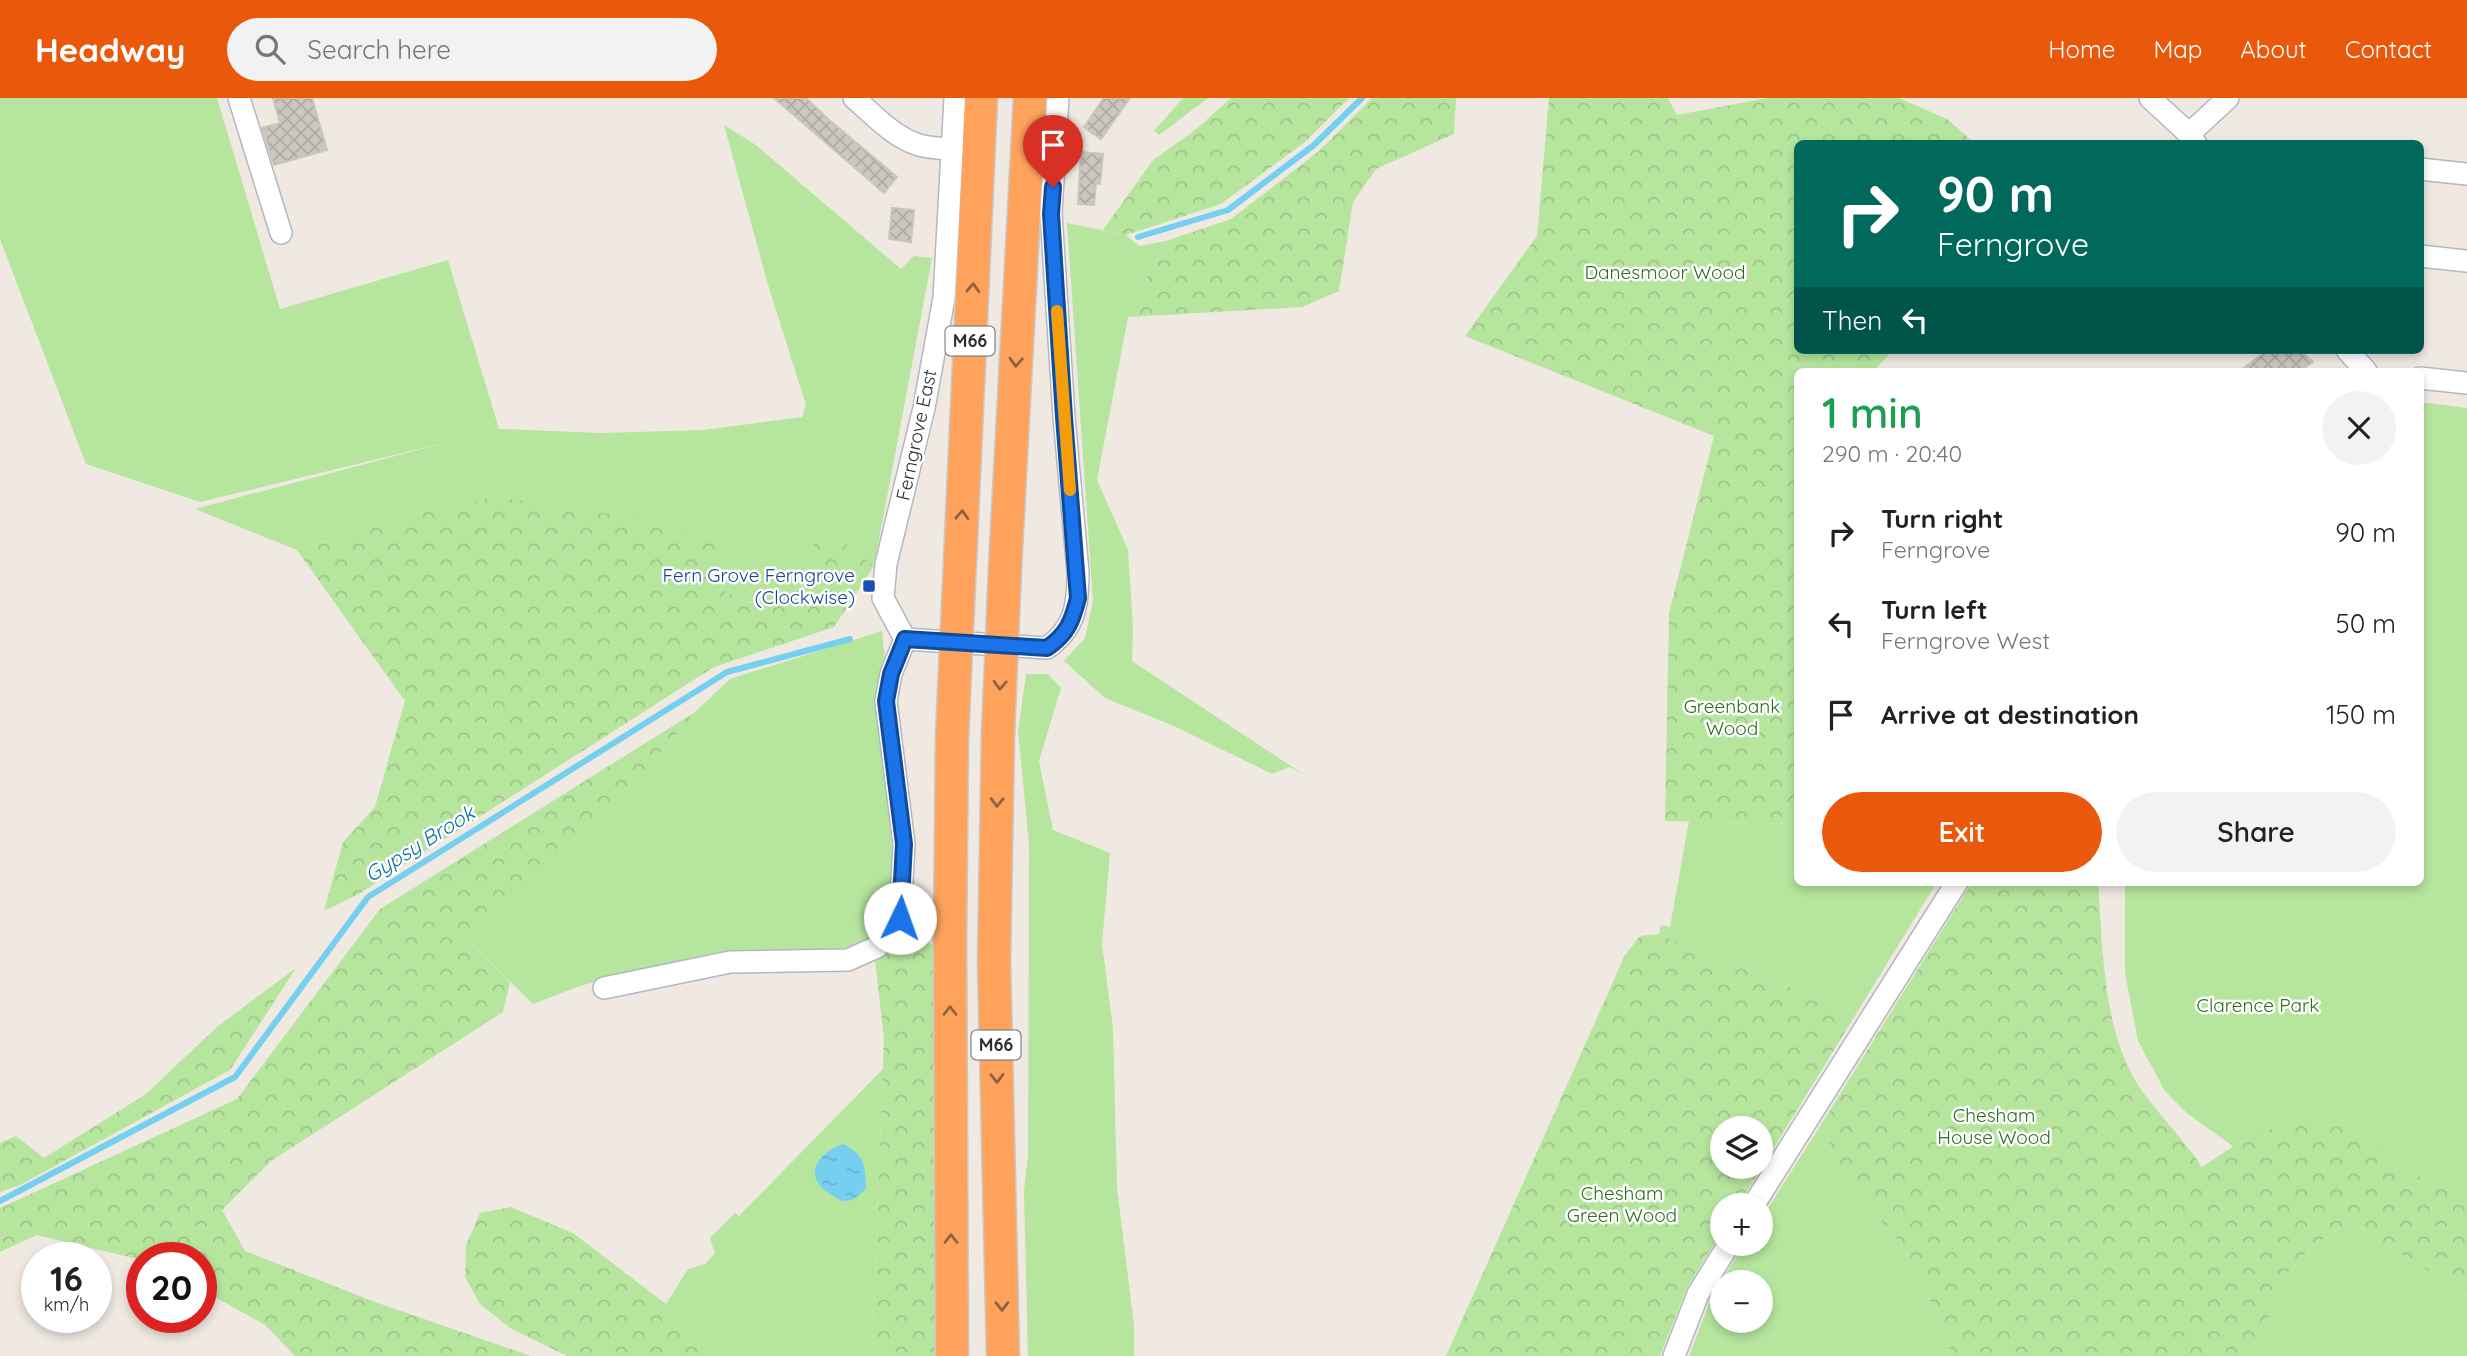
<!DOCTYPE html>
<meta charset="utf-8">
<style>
body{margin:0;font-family:Quicksand,sans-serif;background:#f2f2f2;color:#202124;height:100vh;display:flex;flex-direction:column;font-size:26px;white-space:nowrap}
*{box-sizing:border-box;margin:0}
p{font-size:23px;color:#757577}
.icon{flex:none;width:38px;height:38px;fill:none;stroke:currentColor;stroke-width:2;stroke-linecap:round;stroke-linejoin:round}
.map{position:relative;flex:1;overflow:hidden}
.details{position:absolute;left:1794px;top:270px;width:630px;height:518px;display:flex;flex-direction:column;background:#fff;border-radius:10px;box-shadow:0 4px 10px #0003}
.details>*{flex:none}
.banner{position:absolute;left:1794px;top:42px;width:630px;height:214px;border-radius:10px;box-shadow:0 4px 10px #0003;background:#00695c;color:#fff;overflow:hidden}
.controls{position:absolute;left:1710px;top:1018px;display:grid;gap:14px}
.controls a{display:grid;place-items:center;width:63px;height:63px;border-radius:50%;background:#fff;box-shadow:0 4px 10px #0003;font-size:35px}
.speed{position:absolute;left:21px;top:1144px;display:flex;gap:14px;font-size:35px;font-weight:700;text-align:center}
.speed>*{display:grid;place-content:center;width:91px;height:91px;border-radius:50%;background:#fff;box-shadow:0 4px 10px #0003;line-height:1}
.speed small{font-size:18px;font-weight:400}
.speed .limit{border:10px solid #d22;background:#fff;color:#111}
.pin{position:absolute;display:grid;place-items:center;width:60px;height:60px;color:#fff;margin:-72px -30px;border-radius:50% 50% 50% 0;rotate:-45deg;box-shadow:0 0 7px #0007}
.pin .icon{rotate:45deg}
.me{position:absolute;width:77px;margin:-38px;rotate:3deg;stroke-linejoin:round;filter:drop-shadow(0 0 5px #0008)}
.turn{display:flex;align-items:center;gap:24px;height:147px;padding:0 28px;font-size:32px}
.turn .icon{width:91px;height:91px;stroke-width:2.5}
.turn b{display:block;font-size:49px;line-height:60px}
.then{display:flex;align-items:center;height:66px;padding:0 28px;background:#0003;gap:14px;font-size:26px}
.round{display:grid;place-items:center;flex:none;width:74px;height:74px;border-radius:37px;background:#f2f2f2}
.overview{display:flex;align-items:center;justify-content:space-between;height:119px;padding:0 28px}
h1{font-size:42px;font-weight:600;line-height:52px;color:#1e9e55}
.primary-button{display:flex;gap:14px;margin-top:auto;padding:14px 28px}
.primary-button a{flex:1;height:80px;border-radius:42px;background:#ea580c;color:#fff;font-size:28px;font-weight:600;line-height:80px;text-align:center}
.primary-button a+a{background:#f2f2f2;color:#202124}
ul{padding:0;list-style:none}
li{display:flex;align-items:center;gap:21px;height:91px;padding:0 28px}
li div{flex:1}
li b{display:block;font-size:26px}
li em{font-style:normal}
header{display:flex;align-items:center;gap:42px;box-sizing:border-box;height:98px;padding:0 35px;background:#ea580c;color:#fff}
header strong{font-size:33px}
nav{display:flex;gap:38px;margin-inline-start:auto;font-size:24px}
.search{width:490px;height:63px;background:#f2f2f2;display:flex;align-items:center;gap:18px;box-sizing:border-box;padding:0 24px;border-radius:38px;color:#757577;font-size:26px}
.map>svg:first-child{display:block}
.green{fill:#b6e59e;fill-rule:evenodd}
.forest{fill:url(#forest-crowns);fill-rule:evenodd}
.water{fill:url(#water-ripples)}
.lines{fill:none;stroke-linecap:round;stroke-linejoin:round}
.stream{stroke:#75cff0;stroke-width:6}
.building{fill:url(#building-cross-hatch);stroke:#cbc5ba;stroke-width:2}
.minor-casing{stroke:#b4b7c1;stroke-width:24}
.highway-casing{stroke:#c9c9c9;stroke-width:35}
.minor{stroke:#fff;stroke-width:21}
.highway{stroke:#ffa35c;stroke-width:32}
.highway-bridge-casing{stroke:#c9c9c9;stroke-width:35;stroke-linecap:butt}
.highway-bridge{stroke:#ffa35c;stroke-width:32}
.oneway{stroke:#8c6343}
.route-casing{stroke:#114b97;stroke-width:18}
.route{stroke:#1a73e8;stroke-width:12}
.slow{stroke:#f59e0b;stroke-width:12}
.transit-dot{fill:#1a4fb4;stroke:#fff;stroke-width:2.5}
.labels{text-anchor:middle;stroke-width:5;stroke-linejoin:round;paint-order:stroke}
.shield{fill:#fff;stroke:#6d6d6d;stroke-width:2}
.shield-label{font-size:18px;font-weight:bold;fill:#2e2e2e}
.park-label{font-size:19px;fill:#2c6e1b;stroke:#fff}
.street-label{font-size:19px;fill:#2e2e2e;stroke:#fff}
.transit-label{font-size:19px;fill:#164399;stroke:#fff;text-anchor:end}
.water-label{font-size:21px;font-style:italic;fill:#0d6fa3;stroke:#fff}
</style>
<header>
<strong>Headway</strong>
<div class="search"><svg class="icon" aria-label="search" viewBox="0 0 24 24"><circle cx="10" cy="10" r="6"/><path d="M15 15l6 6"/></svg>Search here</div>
<nav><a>Home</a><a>Map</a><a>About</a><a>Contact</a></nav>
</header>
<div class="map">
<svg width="2467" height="1258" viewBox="0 0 2467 1258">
<defs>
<pattern id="forest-crowns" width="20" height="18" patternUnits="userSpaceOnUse" patternTransform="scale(1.75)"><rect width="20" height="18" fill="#b6e59e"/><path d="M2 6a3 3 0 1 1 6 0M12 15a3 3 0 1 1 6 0" fill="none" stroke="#9dc588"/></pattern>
<pattern id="water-ripples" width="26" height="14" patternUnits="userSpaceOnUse" patternTransform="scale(1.75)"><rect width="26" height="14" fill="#75cff0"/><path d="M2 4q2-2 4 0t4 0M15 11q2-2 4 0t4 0" fill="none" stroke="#66b2ce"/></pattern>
<pattern id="building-cross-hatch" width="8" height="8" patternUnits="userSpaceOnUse" patternTransform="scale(1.75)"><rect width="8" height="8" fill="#cbc7bf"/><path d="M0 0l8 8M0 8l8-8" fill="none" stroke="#afaba4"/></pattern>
</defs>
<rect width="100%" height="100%" fill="#efe9e1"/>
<path class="green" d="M0 0H217L280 211 448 162 499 331 601 335 704 332 802 319 806 307 769 190 724 27 756 47 901 171 914 158 932 160 874 468 849 447 801 490 749 505 720 491 426 413 297 452 195 411 448 344 200 404 86 366 0 141Z
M1183 0H1208L1159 37 1154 33Z
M1067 125 1126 137 1139 148 1166 143 1128 219 1097 382 1128 452 1133 530 1132 563 1303 676 1289 669 1272 676 1174 628 1105 600 1064 563 1085 540 1093 503Z
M2420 304 2467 310V1088L2410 1077 2373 1038H2249L2234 1049 2188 1016 2165 993 2138 943 2125 875V784H2420Z
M882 533 886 570 883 668 884 678 890 685 893 812 869 845 835 852 626 875 580 888 533 906 472 846 617 708 695 614 730 581Z
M1026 576H1048L1061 590 1039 663 1053 732 1110 755 1102 846 1113 930 1117 1090 1134 1227V1258H1028L1024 1093 1028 1057 1029 746 1018 633Z
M1689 723 1797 726V784H1937L1856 916 1659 836 1661 827 1670 829Z
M883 971 872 1258H713L666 1206 688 1171 705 1166 715 1155 710 1140 735 1115 739 1118Z
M1824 1022 1832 1061 1916 1166 1952 1258H1689L1713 1195 1745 1146H1760L1761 1121ZM1722 1185H1760V1223H1722Z
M2350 1123 2467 1198V1258H2259L2277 1186 2312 1149Z"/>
<path class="forest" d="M1231 0H1349L1305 44 1221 106 1126 137 1103 132 1153 62 1194 33Z
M1372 0H1456L1454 36 1376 71 1353 104 1339 193 1302 209 1128 219 1166 143 1231 121 1318 54Z
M1549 0H1668L1677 17 1767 0H1899L1947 21 1974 45 1797 46V252H1893L1874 273H1797V726L1665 723 1669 515 1714 338 1465 238 1537 138Z
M496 399 650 422 720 448V491L749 505 801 490 816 441 849 447 874 468 834 529 714 569 357 797 324 813 343 744 375 709 405 603 297 452 426 413Z
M695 614 617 708 472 846 510 884 503 914 271 1063 222 1112 245 1153 375 1204 531 1258H295L265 1227 201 1191V1160L142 1162 37 1137 0 1154V1110L237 1001 380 811Z
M1972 784H2098C2103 851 2102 936 2142 993 2161 1019 2184 1042 2202 1069L2249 1038 2293 1024 2336 1025 2373 1038 2410 1077 2467 1088V1198L2350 1123 2312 1149 2277 1186 2259 1258H1952L1916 1166 1832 1061 1824 1022Z
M902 836 933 847 935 1258H872L884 941 875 862Z
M1659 836 1856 916 1738 1108H1722V1133L1687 1190 1660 1258H1446L1625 857 1640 838ZM1722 1031H1760V1069H1722Z
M296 870 230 972 20 1087 0 1094V1045L16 1038 44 1060 146 996 217 929Z
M511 1109 573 1135 666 1206 713 1258H567L510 1230 480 1206 465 1179 466 1147 480 1115Z"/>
<path class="water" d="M843 1046C865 1057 865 1067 866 1090 860 1097 853 1104 842 1103 839 1102 836 1099 832 1097 802 1080 815 1056 843 1046Z"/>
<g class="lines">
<path class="stream" d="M1138 139 1228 112 1314 47 1362 0
M0 1103 235 979 368 799 727 574 850 541"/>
</g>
<path class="building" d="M273 0H312L327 52 274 67 262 30 280 25Z
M774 0H806L828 21 897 79 884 95Z
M1104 0H1130L1101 41 1084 29Z
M1081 54 1103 56 1100 86 1096 85 1094 107 1078 106Z
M892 110 914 112 911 144 889 141Z
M2267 252H2299L2313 264 2299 273H2240Z"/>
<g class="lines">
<g class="minor-casing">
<path id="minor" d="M239 0 281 135
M854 0C874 17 893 39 919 47 929 50 942 50 953 52
M2150 0 2189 36 2196 46
M2189 36 2228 0
M2420 71 2467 76
M2420 158 2467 163
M2347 252 2366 273
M2420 280 2467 285
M905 541 1047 550C1075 530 1078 508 1078 474L1064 319 1051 115 1058 0
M905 541 883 500 886 466 924 310 944 200 955 0
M604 890 730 864 848 862 877 849 900 820 904 746 886 603 891 576 905 541
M1753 1108 1957 784
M1674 1258 1698 1196 1729 1146"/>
</g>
<g class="highway-casing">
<path id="highway" d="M1005 470 1030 0
M959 486 981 0
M998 636 994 863 1003 1258
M952 1258 950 840 952 639"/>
</g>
<use href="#minor" class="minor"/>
<use href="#highway" class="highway"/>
<g class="highway-bridge-casing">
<path id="highway-bridge" d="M998 636 1005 470
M952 639 959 486"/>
</g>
<use href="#highway-bridge" class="highway-bridge"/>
</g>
<defs><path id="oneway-chevron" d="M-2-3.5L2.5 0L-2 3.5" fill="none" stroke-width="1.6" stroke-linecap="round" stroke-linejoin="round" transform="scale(1.75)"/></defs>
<g class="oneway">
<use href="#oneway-chevron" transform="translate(973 190) rotate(-87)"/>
<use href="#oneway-chevron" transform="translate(1016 264) rotate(93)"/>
<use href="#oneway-chevron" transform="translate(962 417) rotate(-87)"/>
<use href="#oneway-chevron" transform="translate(1000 587) rotate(93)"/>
<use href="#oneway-chevron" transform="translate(997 704) rotate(91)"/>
<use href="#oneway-chevron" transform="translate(950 913) rotate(-90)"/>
<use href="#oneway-chevron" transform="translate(997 980) rotate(89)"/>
<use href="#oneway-chevron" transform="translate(951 1141) rotate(-90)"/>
<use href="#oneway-chevron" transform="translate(1002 1208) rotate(89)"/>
</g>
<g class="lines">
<g class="route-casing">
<path id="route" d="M900 820 904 746 886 603 891 576 905 541 1047 550C1067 536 1072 524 1078 500L1064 319 1051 116 1053 89"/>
</g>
<use href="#route" class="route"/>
<path class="slow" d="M1057 213 1070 392"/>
</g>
<rect class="transit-dot" x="862" y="481" width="14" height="14" rx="3.5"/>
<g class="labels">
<g class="shield">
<rect x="945.5" y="228.5" width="49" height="29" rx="5"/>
<rect x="971.5" y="932.5" width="49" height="29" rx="5"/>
</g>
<g class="shield-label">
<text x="970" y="249">M66</text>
<text x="996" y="953">M66</text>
</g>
<g class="park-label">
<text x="1665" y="181">Danesmoor Wood</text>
<text x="1732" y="615">Greenbank<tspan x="1732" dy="22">Wood</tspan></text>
<text x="2258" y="914">Clarence Park</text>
<text x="1994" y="1024">Chesham<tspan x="1994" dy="22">House Wood</tspan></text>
<text x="1622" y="1102">Chesham<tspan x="1622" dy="22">Green Wood</tspan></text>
</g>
<g class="street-label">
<text transform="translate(916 337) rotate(-78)" y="7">Ferngrove East</text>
</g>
<g class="transit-label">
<text x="855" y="484">Fern Grove Ferngrove<tspan x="855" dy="22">(Clockwise)</tspan></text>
</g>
<g class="water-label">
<text transform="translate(420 746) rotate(-32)" y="7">Gypsy Brook</text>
</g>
</g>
</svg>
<div class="controls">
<a><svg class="icon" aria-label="layers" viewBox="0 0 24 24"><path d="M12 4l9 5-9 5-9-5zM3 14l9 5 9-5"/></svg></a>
<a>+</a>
<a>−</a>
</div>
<div class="speed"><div>16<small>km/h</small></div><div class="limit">20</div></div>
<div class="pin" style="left:1053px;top:89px;background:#d93025"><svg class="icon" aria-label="arrive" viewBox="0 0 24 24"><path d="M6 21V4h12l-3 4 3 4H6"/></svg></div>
<svg class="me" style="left:900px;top:820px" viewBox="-20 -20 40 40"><circle r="19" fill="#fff"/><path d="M0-13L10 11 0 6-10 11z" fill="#1a73e8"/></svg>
<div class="banner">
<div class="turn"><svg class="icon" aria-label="right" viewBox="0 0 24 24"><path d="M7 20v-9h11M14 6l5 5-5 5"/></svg><div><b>90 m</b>Ferngrove</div></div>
<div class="then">Then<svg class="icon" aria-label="left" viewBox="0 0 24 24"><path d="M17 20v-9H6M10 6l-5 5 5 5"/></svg></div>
</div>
<section class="details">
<div class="overview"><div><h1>1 min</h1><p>290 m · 20:40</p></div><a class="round"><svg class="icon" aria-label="close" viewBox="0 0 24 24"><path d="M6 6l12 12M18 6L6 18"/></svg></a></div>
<ul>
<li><svg class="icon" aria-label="right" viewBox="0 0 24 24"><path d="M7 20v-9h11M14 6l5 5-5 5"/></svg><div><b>Turn right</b><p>Ferngrove</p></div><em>90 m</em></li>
<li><svg class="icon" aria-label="left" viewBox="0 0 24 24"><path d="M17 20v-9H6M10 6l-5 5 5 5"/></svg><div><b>Turn left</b><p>Ferngrove West</p></div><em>50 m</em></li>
<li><svg class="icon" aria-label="arrive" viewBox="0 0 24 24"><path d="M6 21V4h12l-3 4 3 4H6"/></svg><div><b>Arrive at destination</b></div><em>150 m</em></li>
</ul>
<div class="primary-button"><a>Exit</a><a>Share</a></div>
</section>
</div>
